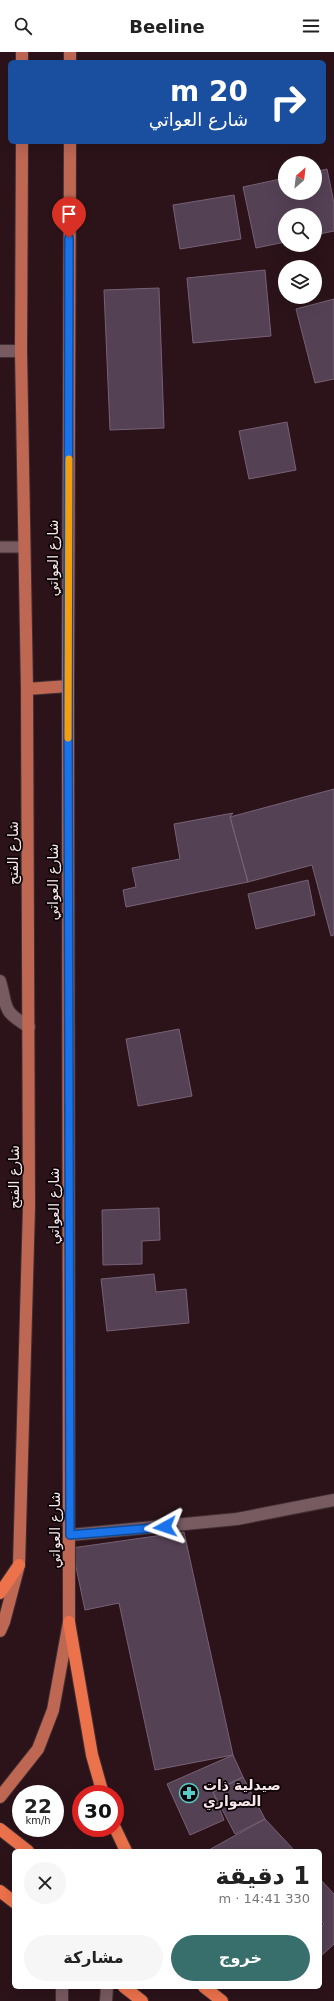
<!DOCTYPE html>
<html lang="ar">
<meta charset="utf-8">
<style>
body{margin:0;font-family:"DejaVu Sans","Noto Sans Arabic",sans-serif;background:#f6f6f6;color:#222;direction:rtl;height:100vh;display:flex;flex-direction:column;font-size:15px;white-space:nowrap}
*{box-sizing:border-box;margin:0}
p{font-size:13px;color:#767676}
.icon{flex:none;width:22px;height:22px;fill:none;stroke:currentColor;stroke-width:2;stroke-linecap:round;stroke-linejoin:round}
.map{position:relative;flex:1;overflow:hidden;direction:ltr}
.details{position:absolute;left:12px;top:1797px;width:310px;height:140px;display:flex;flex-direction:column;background:#fff;border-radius:6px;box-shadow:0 4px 16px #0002;direction:rtl}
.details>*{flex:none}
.hud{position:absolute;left:8px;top:8px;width:318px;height:84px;border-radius:6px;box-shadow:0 4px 16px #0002;direction:rtl;background:#1a4fa0;color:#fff;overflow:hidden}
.needle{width:26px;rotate:28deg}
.fabs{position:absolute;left:278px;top:104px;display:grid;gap:8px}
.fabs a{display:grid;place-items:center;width:44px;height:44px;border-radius:50%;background:#fff;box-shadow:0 4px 16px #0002;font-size:20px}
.speed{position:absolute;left:12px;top:1733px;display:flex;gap:8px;font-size:20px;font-weight:700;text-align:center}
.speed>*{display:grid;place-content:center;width:52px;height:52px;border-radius:50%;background:#fff;box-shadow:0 4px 16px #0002;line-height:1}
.speed small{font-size:10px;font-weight:400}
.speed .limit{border:6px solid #d22;background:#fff;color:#111}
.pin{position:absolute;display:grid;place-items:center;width:34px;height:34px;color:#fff;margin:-41px -17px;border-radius:50% 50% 50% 0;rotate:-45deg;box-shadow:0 0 4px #0007}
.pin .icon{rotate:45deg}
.me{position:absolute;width:44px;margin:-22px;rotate:265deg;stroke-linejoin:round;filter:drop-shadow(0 0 3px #0008)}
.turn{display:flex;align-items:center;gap:14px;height:84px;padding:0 12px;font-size:18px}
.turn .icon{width:52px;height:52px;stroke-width:2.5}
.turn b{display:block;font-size:28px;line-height:34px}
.round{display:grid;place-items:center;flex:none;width:42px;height:42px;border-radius:21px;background:#f6f6f6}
.summary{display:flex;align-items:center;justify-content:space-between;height:68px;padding:0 12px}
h1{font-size:24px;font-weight:700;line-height:30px}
.button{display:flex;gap:8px;margin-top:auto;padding:8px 12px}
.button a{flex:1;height:46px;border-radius:24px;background:#386f6d;color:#fff;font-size:16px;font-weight:700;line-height:46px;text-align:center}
.button a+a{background:#f6f6f6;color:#222}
header{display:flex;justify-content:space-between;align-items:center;height:52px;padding:0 12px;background:#fff;font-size:18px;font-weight:700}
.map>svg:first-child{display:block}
.building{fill:#554154;stroke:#776175}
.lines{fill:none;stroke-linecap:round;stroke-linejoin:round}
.lane-casing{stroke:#402f33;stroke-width:13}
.street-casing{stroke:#402f33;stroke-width:14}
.secondary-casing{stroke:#402f33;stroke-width:14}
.primary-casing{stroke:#402f33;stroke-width:14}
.highway-casing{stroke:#402f33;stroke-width:14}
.lane{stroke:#785a61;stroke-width:11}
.street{stroke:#785a61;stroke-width:12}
.secondary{stroke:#785a61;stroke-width:12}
.primary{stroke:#be6854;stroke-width:12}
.highway{stroke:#ec724c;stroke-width:12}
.route-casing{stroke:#114b97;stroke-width:10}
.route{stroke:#1a73e8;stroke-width:7}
.slow{stroke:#f59e0b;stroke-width:7}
.labels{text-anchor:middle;stroke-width:3.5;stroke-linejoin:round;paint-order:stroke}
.street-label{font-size:14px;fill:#f9e7eb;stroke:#0c0406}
.poi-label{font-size:14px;font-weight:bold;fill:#f9e7eb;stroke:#0c0406;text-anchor:start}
</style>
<header><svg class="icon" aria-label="menu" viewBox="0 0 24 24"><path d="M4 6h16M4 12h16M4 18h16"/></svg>Beeline<svg class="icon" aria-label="search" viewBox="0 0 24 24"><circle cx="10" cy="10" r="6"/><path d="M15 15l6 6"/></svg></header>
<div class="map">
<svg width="334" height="1949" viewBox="0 0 334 1949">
<rect width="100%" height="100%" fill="#2b1319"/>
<path class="building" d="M327 117 334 151V179L315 183V163H285V190L256 196 243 135 285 126V141H315V120Z
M234 143 241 187 180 197 173 153Z
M265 218 271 284 193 291 187 226Z
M159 236 164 376 110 378 104 238Z
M334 247V327L315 331 296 257Z
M287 370 296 418 249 427 239 379Z
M334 737V883L331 884 312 813 248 830 230 765Z
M233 761 230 765 248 830 126 855 123 838 136 835 132 816 180 807 174 772Z
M308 828 315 863 256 877 248 842Z
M179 977 192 1044 138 1054 126 987Z
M159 1156 160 1188 142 1189V1212L103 1213 102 1158Z
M154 1222 156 1240 186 1237 189 1271 107 1279 101 1227Z
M184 1480 233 1703 155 1718 119 1551 85 1558 72 1496Z
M233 1703 243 1725 213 1740 224 1768 190 1783 167 1732Z
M243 1725 265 1767 235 1782 213 1740Z
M265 1767 295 1799H207Z
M320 1827 334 1842V1892L320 1905V1875L324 1872 320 1868Z"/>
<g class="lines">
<g class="lane-casing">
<path id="lane" d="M0 495H24"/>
</g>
<g class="street-casing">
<path id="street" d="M0 299H21
M0 929C8 957 1 958 29 975
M70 1483 237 1467 334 1448"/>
</g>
<g class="secondary-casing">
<path id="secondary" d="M62 1949V1935
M106 1949 107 1935"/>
</g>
<g class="primary-casing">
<path id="primary" d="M22 10V0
M70 10V0
M27 637 68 634
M0 1579 4 1570 19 1513 29 1155 27 637 21 299 22 90
M0 1745 38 1697 53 1658 69 1570 68 634 70 90"/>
</g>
<g class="highway-casing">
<path id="highway" d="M0 1541 19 1513
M69 1570 92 1703 103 1742
M115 1776 126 1799
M0 1777 28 1799
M0 1839 14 1850
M124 1935 142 1949
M204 1935 222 1949"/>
</g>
<use href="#lane" class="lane"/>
<use href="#street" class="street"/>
<use href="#secondary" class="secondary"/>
<use href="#primary" class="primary"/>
<use href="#highway" class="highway"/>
</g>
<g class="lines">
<g class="route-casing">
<path id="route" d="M69 186 68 634 70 1483 165 1475"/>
</g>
<use href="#route" class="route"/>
<path class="slow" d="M68 686 69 407"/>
</g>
<defs>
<g id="pharmacy-ring" transform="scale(1)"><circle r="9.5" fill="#0c0406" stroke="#54cdc8" stroke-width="1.5"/><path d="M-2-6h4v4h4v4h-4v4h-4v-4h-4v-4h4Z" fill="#54cdc8"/></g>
</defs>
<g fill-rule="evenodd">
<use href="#pharmacy-ring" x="189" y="1741"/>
</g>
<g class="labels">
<g class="street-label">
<text transform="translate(53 506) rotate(-90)" y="5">شارع العواتي</text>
<text transform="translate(13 801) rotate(-90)" y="5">شارع الفتح</text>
<text transform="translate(53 830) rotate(-90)" y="5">شارع العواتي</text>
<text transform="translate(14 1125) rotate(-90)" y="5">شارع الفتح</text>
<text transform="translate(54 1154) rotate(-90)" y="5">شارع العواتي</text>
<text transform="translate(55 1478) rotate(-90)" y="5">شارع العواتي</text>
</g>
<g class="poi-label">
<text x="203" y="1738">صيدلية ذات<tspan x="203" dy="16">الصواري</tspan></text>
</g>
</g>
</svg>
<div class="fabs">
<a><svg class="needle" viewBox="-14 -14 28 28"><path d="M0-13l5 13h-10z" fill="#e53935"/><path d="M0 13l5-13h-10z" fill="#767676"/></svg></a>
<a><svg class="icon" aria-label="search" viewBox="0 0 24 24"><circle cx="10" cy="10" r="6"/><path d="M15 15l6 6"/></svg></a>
<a><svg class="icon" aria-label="layers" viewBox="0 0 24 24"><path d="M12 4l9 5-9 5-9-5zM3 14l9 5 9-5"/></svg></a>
</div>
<div class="speed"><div>22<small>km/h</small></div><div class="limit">30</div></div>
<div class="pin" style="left:69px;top:186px;background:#d93025"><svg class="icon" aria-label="arrive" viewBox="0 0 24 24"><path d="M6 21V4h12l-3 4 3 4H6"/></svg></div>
<svg class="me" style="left:165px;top:1475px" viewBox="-20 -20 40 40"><path d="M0-17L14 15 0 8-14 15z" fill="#1a73e8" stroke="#fff" stroke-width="4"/></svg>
<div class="hud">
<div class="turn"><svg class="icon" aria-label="right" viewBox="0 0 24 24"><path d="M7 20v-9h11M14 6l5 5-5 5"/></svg><div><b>20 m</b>شارع العواتي</div></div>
</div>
<section class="details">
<div class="summary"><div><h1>1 دقيقة</h1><p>330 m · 14:41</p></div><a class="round"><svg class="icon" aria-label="close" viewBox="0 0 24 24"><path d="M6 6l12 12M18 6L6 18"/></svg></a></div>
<div class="button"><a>خروج</a><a>مشاركة</a></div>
</section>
</div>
